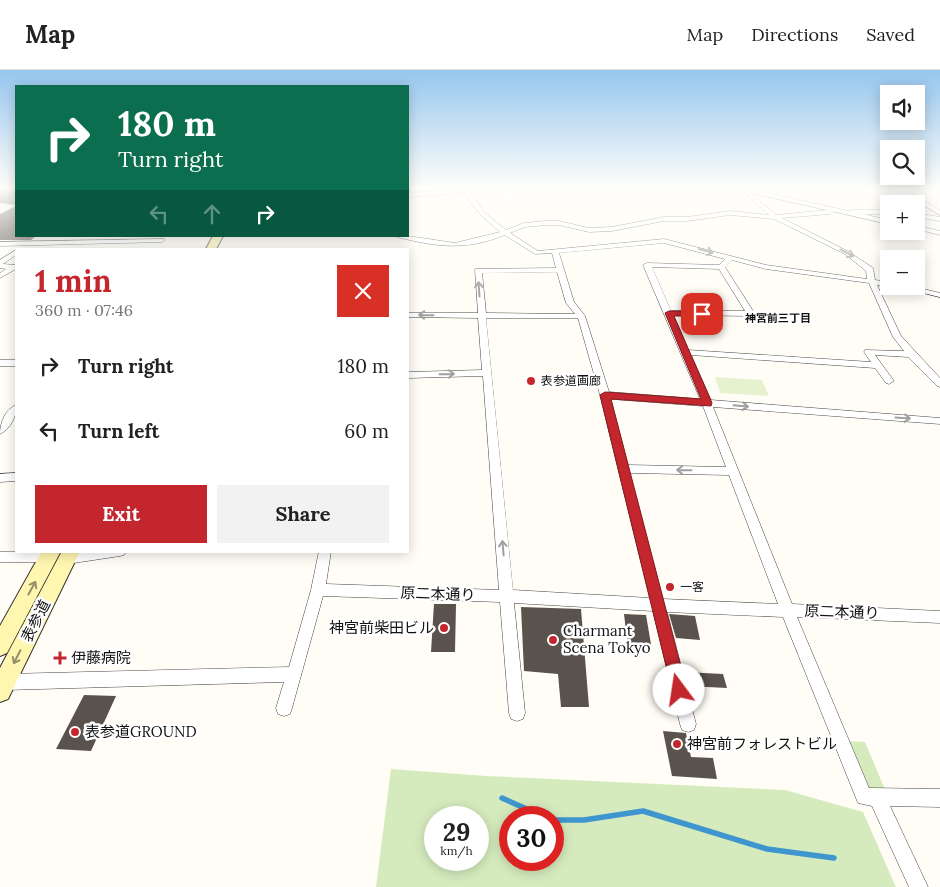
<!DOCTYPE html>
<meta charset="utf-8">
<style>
body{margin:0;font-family:Lora,"Noto Sans JP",serif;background:#f2f2f2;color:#222;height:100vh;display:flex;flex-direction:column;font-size:19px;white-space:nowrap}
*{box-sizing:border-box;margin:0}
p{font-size:16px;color:#767676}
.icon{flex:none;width:28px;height:28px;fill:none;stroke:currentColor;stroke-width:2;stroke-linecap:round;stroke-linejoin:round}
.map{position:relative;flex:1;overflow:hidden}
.panel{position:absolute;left:15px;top:178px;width:394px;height:305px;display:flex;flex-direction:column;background:#fff;border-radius:0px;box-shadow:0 2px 12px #0003}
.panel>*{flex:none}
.banner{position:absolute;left:15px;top:15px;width:394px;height:152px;border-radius:0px;box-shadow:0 2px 12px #0003;background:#0b6e4f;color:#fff;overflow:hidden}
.tools{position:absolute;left:880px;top:15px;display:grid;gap:10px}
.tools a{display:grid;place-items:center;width:45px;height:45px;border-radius:0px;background:#fff;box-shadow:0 2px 12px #0003;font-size:25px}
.speed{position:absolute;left:424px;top:736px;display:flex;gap:10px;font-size:25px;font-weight:700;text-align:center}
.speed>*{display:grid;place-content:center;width:65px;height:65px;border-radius:50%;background:#fff;box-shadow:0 2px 12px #0003;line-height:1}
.speed small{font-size:12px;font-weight:400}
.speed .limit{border:8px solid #d22;background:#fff;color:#111}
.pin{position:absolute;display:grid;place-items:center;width:42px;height:42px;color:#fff;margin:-21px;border-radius:10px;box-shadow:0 2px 8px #0006}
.me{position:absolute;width:55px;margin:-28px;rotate:346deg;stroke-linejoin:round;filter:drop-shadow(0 0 4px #0008)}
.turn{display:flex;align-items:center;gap:18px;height:105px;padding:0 20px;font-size:22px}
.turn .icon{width:65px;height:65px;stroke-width:2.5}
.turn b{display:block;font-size:35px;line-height:42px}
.lanes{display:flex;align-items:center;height:48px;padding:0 20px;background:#0003;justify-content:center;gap:25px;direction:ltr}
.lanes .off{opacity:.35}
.round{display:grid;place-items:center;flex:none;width:52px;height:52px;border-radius:0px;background:#f2f2f2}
.summary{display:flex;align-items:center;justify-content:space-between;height:85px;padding:0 20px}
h1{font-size:30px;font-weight:800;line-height:38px;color:#c4262e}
.primary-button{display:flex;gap:10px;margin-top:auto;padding:10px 20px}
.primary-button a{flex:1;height:58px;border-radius:0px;background:#c4262e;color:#fff;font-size:20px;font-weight:800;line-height:58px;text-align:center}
.primary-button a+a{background:#f2f2f2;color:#222}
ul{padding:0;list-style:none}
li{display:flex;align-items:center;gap:15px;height:65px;padding:0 20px}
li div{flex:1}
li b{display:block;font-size:19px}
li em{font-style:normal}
header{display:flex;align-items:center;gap:30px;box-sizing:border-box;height:70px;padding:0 25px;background:#fff;border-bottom:1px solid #e0e0e0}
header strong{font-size:24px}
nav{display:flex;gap:28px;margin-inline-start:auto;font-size:18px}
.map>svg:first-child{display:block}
.green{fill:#d5ebbd;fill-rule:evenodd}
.pitch{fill:#e6f2cf}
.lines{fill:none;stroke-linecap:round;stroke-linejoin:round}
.stream{stroke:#3f96cf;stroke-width:5.5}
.building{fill:#5a524d}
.minor-casing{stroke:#444;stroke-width:1}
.tertiary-casing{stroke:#444;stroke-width:1}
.secondary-casing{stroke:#333;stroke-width:2}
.minor{fill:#fff;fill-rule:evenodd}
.tertiary{fill:#fff;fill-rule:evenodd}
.secondary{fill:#fff6b0;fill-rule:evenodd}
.oneway{stroke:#a0a0a0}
.oneway2{stroke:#948f68}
.route{fill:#c4262e;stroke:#7f191e}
.poi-dot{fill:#c4262e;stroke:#fff;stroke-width:2}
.labels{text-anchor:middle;stroke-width:5;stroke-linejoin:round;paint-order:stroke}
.far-neighbourhood-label{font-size:11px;font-weight:bold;fill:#111;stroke:#fff}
.poi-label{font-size:12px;fill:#111;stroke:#fff;text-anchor:start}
.near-street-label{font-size:15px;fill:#111;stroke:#fff}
.near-poi-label{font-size:15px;fill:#111;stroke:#fff;text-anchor:start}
</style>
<header>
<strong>Map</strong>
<nav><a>Map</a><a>Directions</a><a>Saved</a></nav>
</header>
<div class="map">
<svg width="940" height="817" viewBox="0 0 940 817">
<rect width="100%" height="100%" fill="#fffdf5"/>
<path class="green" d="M846 671 865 672 886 722 866 721Z
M391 699 486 706 785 720 863 742 896 817H376ZM435 748H478V790H435ZM510 748H552V790H510Z"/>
<path class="pitch" d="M715 307 762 310 769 326 720 323Z"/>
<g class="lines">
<path class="stream" d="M502 728 547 748
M552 750H584L643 741 767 779 834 788"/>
</g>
<path class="building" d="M0 117H16V135L0 133Z
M16 136V166H36L31 170H0V144Z
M434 534H456L455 582H431Z
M521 537 581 539 589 637H561L558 604 524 601Z
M624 544 646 545 652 580 628 578Z
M669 544 695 546 700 570 676 568Z
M684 602 723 604 727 618 688 616Z
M84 625 116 626 91 681 56 679Z
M663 661 686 663 691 687 713 688 717 709 672 706Z"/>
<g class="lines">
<g class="minor-casing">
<path id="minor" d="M461 117H467L484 142 506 160 524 153 546 151H559L589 158 612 157 664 147H687L730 141 769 145 745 123V121L747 120 776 145 828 140 832 138 835 140 830 144 782 148 849 182 873 198 875 210 889 212V216L877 215 901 266 940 308V317L937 316 908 287 875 285 894 311 889 314 886 313 875 298 691 285 711 330 940 348V354L713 337 792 534 940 541V553L797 547 869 718 940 719V737L890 736 928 817H909L872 736 858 733 783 547 667 542 696 654 694 660 688 662 682 660 680 654 653 541 514 533 525 643 523 649 517 651 511 649 509 643 500 532 323 526 292 638 290 644 284 646 278 644 276 638 284 612 5 620 0 617V600L7 604 289 597 311 520 319 481H331L326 514 499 520 483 306 408 308V302L482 300 478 248 408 247V243H478L475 199 556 198 552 183 535 184 505 165C465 181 437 177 397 167L396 166H408L455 173 500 162 480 144 463 123 408 127V123L462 119ZM730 145 774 149 845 184 866 201 867 209 766 195 664 169 538 181 510 163 525 157 546 155H559L589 162 612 161 664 151H687ZM664 173 725 189 719 195 647 193 643 195 700 329 609 322 585 246 574 232 559 183ZM732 190 766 199 869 213 893 267 904 281 865 280 864 282 871 292 688 280 673 245 751 246 755 244 725 197ZM652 197 719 199 745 241H671ZM557 202 566 233 575 244 486 243 482 203ZM486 248H578L600 325 650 528 513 520ZM611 329 703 336 726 397 628 395ZM630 403 729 405 778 534 663 529Z
M893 117H900L940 140V145Z
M853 140H889V144L850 145V142Z
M916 143 940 147V151L916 147Z
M164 169 165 170 162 172 0 176V172Z
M16 180V185L3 194 16 195V199L0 208V203L6 199 0 198V190Z
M895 216H911L940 223V227Z
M0 290H16V296H0Z
M16 335C17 345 11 359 0 364 0 353 5 339 16 335Z
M16 403V411L0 412V404Z
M82 481H126L124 485 120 486 67 494 62 493 61 489 62 485Z
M0 482H48L53 483 54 487 53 491 48 492H0Z"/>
</g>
<g class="tertiary-casing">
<path id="tertiary" d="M725 117C736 117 759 124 766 123 780 120 790 117 805 117L772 124 889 150V154Z
M923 117H940V120L926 119Z
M916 155 940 161V165L916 159Z"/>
</g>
<g class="secondary-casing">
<path id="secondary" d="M213 166H223L216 179H206Z
M42 481H61L7 583 0 586V556Z
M62 481H80L8 629 0 632V598Z"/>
</g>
<use href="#minor" class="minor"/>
<use href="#tertiary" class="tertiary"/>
<use href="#secondary" class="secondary"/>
</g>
<defs><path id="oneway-shaft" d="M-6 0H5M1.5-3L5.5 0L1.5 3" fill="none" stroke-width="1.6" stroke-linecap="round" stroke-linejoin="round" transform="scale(1.25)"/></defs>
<g class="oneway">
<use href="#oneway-shaft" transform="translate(706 181) rotate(15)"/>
<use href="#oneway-shaft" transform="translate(847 183) rotate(28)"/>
<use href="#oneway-shaft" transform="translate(479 219) rotate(-94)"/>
<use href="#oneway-shaft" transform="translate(426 245) rotate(-179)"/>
<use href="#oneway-shaft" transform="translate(447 304) rotate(-1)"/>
<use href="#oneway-shaft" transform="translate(741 336) rotate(5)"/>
<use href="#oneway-shaft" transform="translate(903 348) rotate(4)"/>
<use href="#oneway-shaft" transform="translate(684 400) rotate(-179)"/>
<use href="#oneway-shaft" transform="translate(503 478) rotate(-95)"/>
</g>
<g class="oneway2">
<use href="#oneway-shaft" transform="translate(32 518) rotate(-61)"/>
<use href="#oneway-shaft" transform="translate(17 587) rotate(117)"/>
</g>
<linearGradient id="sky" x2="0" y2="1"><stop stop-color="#95c6ee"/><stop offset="0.51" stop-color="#fffefa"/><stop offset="1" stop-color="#fffefa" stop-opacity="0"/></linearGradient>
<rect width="940" height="231" fill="url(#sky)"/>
<path class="route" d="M669 241H702L706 244 702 246H674L712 333 711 336 611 329 687 620 685 625 679 628 674 625 672 620 600 325 605 322 701 329 665 243Z"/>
<g class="poi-dot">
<circle cx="531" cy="311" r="5"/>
<circle cx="670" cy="517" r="5"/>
<circle cx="444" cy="558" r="5"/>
<circle cx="553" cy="570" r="5"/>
<path d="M57.5 580.5h5v5h5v5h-5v5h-5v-5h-5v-5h5z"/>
<circle cx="75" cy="662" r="5"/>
<circle cx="677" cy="674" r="5"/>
</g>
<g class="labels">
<g class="far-neighbourhood-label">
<text x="778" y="252">神宮前三丁目</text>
</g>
<g class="poi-label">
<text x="541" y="315">表参道画廊</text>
<text x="680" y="521">一客</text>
</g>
<g class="near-street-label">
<text transform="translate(438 524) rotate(2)" y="5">原二本通り</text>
<text transform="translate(842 542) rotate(2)" y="5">原二本通り</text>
<text transform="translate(36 551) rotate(-63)" y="5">表参道</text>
</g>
<g class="near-poi-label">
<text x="434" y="563" text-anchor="end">神宮前柴田ビル</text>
<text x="563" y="566">Charmant<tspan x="563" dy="17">Scena Tokyo</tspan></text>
<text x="71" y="593">伊藤病院</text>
<text x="85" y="667">表参道GROUND</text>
<text x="687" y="679">神宮前フォレストビル</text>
</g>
</g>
</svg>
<div class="tools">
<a><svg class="icon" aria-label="sound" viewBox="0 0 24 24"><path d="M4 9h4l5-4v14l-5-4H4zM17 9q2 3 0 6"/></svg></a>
<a><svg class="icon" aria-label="search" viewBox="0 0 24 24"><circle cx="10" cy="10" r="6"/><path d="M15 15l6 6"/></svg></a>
<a>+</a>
<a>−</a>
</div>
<div class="speed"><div>29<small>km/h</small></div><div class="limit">30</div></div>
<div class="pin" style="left:702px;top:244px;background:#d93025"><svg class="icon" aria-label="arrive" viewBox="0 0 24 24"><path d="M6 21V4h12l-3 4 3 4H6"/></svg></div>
<svg class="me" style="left:679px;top:620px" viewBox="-20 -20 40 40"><circle r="19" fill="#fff"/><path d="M0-13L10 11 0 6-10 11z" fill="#c4262e"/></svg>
<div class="banner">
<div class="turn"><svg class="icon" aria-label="right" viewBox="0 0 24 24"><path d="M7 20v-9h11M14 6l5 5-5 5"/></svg><div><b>180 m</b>Turn right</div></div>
<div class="lanes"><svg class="icon off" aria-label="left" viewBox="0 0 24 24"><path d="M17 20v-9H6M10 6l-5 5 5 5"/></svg><svg class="icon off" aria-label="ahead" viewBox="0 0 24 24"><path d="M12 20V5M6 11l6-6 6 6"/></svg><svg class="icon" aria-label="right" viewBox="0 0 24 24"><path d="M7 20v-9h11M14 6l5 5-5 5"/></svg></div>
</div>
<section class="panel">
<div class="summary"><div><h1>1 min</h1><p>360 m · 07:46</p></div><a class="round" style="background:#d93025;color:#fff"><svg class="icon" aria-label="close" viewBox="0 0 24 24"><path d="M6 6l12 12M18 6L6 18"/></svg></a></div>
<ul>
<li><svg class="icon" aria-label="right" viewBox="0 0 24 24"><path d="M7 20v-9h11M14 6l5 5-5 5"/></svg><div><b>Turn right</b></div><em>180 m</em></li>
<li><svg class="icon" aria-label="left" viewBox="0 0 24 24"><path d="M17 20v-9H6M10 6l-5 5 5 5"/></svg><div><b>Turn left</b></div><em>60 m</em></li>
</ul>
<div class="primary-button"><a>Exit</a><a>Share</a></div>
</section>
</div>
